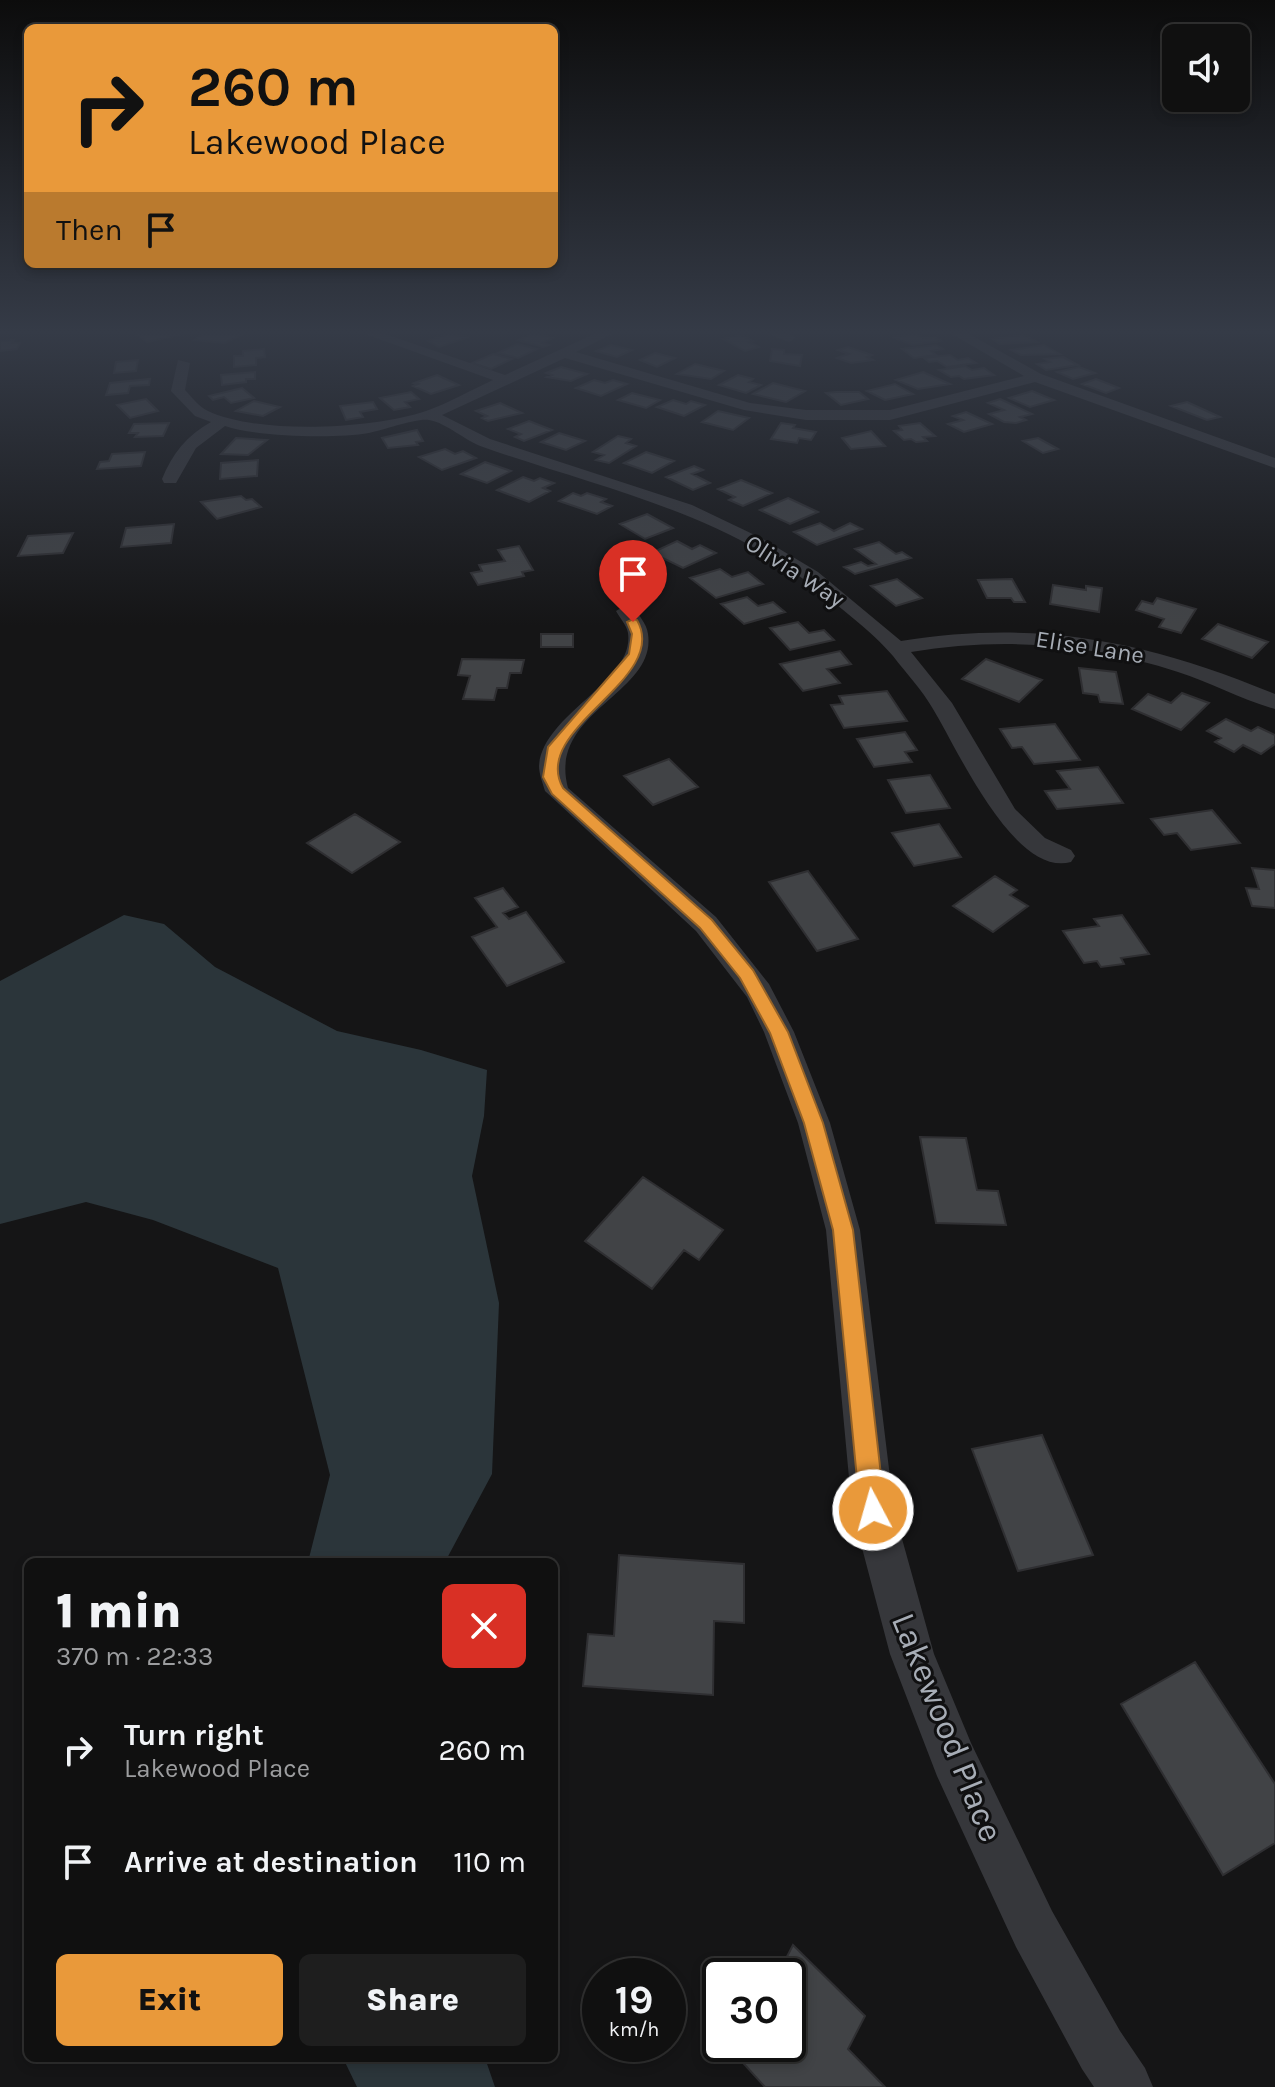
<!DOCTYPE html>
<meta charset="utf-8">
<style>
body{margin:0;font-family:Karla,sans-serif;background:#1e1e1e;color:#f1f3f6;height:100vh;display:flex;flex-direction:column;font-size:30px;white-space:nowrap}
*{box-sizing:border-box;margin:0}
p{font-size:26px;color:#9c9d9f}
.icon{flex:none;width:44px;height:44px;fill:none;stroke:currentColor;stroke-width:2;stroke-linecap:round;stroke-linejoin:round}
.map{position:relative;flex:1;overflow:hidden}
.side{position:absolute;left:24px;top:1558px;width:534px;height:504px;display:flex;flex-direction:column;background:#101010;border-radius:12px;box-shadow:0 4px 12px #0003,0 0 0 2px #303030}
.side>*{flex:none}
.banner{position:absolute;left:24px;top:24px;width:534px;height:244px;border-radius:12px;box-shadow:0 4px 12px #0003,0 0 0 2px #303030;background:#e9993a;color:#111;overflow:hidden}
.tools{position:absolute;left:1162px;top:24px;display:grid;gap:16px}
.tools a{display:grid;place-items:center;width:88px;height:88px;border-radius:12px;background:#101010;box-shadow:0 4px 12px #0003,0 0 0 2px #303030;font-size:40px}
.speed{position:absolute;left:582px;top:1958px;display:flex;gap:16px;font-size:40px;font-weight:700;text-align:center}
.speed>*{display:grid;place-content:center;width:104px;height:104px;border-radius:50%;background:#101010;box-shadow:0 4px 12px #0003,0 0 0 2px #303030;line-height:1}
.speed small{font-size:20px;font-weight:400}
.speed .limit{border:4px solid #111;border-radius:12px;background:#fff;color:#111}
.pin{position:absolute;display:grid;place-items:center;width:68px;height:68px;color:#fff;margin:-82px -34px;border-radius:50% 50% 50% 0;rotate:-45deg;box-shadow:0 0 8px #0007}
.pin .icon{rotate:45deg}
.me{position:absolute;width:88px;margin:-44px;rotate:354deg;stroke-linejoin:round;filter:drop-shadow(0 0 6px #0008)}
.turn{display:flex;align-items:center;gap:28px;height:168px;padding:0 32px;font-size:36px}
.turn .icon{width:104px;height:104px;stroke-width:2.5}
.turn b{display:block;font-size:56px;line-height:68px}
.then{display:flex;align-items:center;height:76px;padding:0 32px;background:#0003;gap:16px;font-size:30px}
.round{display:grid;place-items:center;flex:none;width:84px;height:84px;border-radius:12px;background:#1e1e1e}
.overview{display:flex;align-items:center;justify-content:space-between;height:136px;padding:0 32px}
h1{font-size:48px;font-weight:800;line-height:60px}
.button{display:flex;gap:16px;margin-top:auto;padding:16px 32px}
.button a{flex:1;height:92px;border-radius:12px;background:#e9993a;color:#111;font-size:32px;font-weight:800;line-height:92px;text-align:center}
.button a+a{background:#1e1e1e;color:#f1f3f6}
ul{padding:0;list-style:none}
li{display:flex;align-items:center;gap:24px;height:112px;padding:0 32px}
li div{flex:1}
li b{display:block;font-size:30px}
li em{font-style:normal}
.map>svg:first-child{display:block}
.water{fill:#2b353a}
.building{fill:#414346;stroke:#2f2f32;stroke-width:2}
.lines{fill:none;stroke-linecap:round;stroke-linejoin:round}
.minor{fill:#36373b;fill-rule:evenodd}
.route{fill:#e9993a;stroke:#976326;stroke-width:2}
.labels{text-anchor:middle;stroke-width:6;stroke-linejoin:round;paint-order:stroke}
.far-street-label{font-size:24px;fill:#a7adb6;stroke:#101011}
.near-street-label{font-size:34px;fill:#a7adb6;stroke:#101011}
</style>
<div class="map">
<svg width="1275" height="2087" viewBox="0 0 1275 2087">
<rect width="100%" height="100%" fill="#151516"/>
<path class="water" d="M124 915 164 924 215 967 337 1031 421 1050 487 1070 484 1116 472 1176 499 1303 492 1474 445 1562H308L330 1475 278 1268 153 1220 86 1202 0 1224V981Z
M343 2058H485L495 2087H357Z"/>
<path class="building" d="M136 334H177L179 335 147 342Z
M203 334H230L241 335 225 343 194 340Z
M448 334 469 337 439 347 428 341Z
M532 334H538L553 338 542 343 549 345 543 347 518 340Z
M916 334 923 338 934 337 941 341 913 345 892 337Z
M741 335 753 341 749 342 759 347 745 351 723 339Z
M1024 335 1037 342 1000 344 992 339Z
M14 340 12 343H20L17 349 0 351V341Z
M517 344 537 349 518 358 498 353Z
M611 345 632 350 617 357 596 351Z
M936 345 943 349 931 351 936 355 914 358 902 349Z
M1044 345 1060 354 1021 355 1011 350Z
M848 347 872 355 867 357 873 360 851 363 837 358 849 354 838 350Z
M264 349 265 357 256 358V365L234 367V356H243V351Z
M772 349 784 350V354L802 355 800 366 770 361Z
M655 353 675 358 657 367 640 360Z
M493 354 512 359 491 369 472 363Z
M950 355 958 360 968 358 976 363 947 367 937 361 929 362 924 358Z
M1063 357 1078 365 1046 370 1037 364 1050 362 1045 359Z
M138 360 136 371 114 373 116 362Z
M695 364 724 371 711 379 677 374Z
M965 366 972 370 984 368 994 375 964 379 959 376 951 377 939 370Z
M561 367 587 374 571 381 547 377 552 375 546 373Z
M1079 367 1095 373 1073 379 1057 372Z
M255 372V379H246V382L222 385 221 375Z
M923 372 950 384 918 389 896 380Z
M437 375 459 385 431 394 413 386 418 384 414 383Z
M738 375 753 379 749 382 761 385 746 393 719 385Z
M150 379 149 385 130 386 128 393 106 395 110 383Z
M1096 379 1119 388 1106 393 1082 384Z
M594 380 605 383 613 380 627 384 601 396 576 388Z
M773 383 805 391 786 402 753 394Z
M895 384 913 394 885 400 867 391Z
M242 388 254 398 231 403 224 397 213 400 209 396Z
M1032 391 1054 400 1030 407 1009 398Z
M411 392 419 399 405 402 410 407 394 410 380 398Z
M836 392H859L868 399 841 405 826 393Z
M632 393 660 400 646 408 618 400Z
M146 399 158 411 130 418 117 405Z
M1000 399 1032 414 1020 417 1026 420 1016 423 1004 422 989 414 1004 410 988 403Z
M673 400 686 404 691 401 705 405 684 416 657 407Z
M254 401 280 407 263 416 236 411Z
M373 402 377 409 360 412 363 417 346 420 340 406Z
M1187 402 1220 417 1207 420 1171 406Z
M500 403 522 413 488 421 482 418 487 416 476 411Z
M718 411 749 418 733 430 702 422Z
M966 412 992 424 964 432 948 424 963 420 953 416Z
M529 421 552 430 524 441 515 437 521 434 508 429Z
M169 423 163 436 135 437 138 433H129L134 424Z
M781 423 795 425 793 428 816 432 811 440 799 438 797 443 771 439Z
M920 423 935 436 923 437 927 441 916 442 911 439 904 440 894 431 902 430 899 426Z
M417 430 423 441 416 442 418 445 388 448 382 438Z
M871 431 885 446 851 449 842 438Z
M559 433 585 441 566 450 541 442Z
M618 436 631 439 626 443 636 446 609 463 596 460 604 455 593 452Z
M236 438 267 440 248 455 221 454Z
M1038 438 1058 449 1043 453 1023 441Z
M445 449 455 454 463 451 476 458 442 470 419 457Z
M145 452 141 466 97 469 100 462 109 461 112 454Z
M646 452 674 461 652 473 624 463Z
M258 460 257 476 220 479 221 463Z
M485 462 511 471 487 483 461 474Z
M694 466 703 470 692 474 710 483 693 490 666 477Z
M523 477 534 481 540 478 554 483 543 488 550 491 529 502 497 490Z
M741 480 772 493 743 506 729 500 735 497 718 489Z
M573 493 581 496 587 493 606 499 601 502 612 506 597 514 559 501Z
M241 496 246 500 252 499 261 507 217 519 201 502Z
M788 498 818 512 790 524 760 510Z
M647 514 673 528 645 539 620 524Z
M820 523 834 531 850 523 862 529 817 545 794 532Z
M174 524 171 543 121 547 126 528Z
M73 533 63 553 18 556 28 536Z
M677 541 692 549 700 545 716 553 683 568 663 558 656 561 645 556Z
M879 542 896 554 902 552 911 558 855 574 844 567 861 562 868 566 876 564 855 549Z
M519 546 533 570 522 572 524 576 478 585 471 573 482 571 479 565 505 561 498 550Z
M720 569 732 577 748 572 763 584 716 598 690 578Z
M897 579 922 598 896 606 871 586Z
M1012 579 1025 602H1014L1011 598H987L978 580Z
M1053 585 1086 590V586L1102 588 1099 612 1050 604Z
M747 597 758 606 773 602 785 612 744 624 721 604Z
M1157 598 1196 609 1181 633 1159 627 1164 619 1136 610 1142 601 1153 604Z
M798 622 809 633 824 630 834 640 790 650 770 628Z
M1218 624 1268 642 1252 658 1202 639Z
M541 634H573V647H541Z
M840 651 851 664 827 669 840 683 803 691 780 664Z
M462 659 524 660 521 673H510L507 688H497L494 700 463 699 470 676 458 675Z
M986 659 1042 680 1019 702 962 679Z
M1079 668 1116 672 1123 704 1100 702 1098 695 1083 693Z
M887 691 907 721 844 728 831 705 843 704 839 696Z
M1182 693 1209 703 1181 730 1132 709 1148 694 1171 703Z
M1226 719 1251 731 1258 727 1275 735V744L1261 754 1243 745 1234 752 1215 742 1221 738 1207 731Z
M1055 724 1080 760 1034 764 1022 747 1012 748 1000 729Z
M905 732 917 750 905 752 912 762 874 767 857 739Z
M669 759 698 787 653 805 624 776Z
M1098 767 1123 803 1057 809 1045 791 1070 789 1057 771Z
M930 775 950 808 906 813 888 780Z
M1212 810 1240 843 1191 850 1177 833 1164 835 1151 819Z
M355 814 400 842 352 873 307 843Z
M939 824 961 857 914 866 892 833Z
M1252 868 1275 870V908L1252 906 1246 888 1259 889Z
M808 871 858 939 817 951 769 882Z
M995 876 1017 890 1010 895 1028 906 993 932 953 906Z
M503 888 518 907 503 913 509 919 526 912 564 962 507 986 472 937 497 927 475 898Z
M1122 915 1149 954 1121 958 1124 964 1101 967 1097 961 1084 963 1063 931 1099 926 1094 919Z
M920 1137 966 1138 977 1190 998 1191 1006 1225 936 1223Z
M643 1177 723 1230 699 1260 684 1250 652 1289 585 1241Z
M1042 1435 1093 1555 1018 1571 972 1449Z
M619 1555 744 1564V1623L714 1621 713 1695 583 1686 588 1634 614 1636Z
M1195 1662 1275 1784V1843L1223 1875 1121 1704Z
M793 1945 865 2016 848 2049 885 2087H765L735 2054 740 2044H788V1976H777Z"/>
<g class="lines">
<path class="minor" d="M365 334H385L505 375 594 334H612L576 352 750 403 806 410H890L1024 376 952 334H969L1041 374 1275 458V468L1035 382 890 420H806L744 410 565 358 442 415 490 439 692 505 761 538 818 572 901 641C1039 619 1147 641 1275 694V709C1242 700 1210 682 1178 672 1091 643 1001 637 911 652L952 703 1015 809 1045 838 1071 850 1075 856 1071 862C1014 878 957 748 933 709 922 690 906 673 893 656 873 632 831 600 806 581 712 510 591 485 483 447 465 441 447 423 429 420 416 418 384 430 369 433 335 439 258 437 225 426L196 448 176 483H164L162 479C172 454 187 435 211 422L195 416 171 391 178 360 190 363 185 390C192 397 199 407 208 411 259 435 373 429 426 411 449 403 471 390 493 380Z
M768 334H789L796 338 789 342Z
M626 605 633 607C638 614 647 624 648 634 657 694 547 711 568 788L716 917 769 984 794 1032 830 1123 860 1230 894 1510 934 1654 971 1743 1052 1911 1120 2031 1145 2068 1153 2087H1094L1082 2069 1016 1947 937 1776 890 1654 852 1510 826 1230 798 1123 764 1032 747 997 696 931 545 791C543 784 539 774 539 766 543 713 635 682 628 633 627 626 620 618 616 611Z"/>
</g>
<linearGradient id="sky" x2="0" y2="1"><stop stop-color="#0c0c0c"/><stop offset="0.53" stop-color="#353b47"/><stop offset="1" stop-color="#353b47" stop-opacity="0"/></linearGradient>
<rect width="1275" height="626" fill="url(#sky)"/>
<path class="route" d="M633 619 637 620C671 680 529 728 563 788L712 920 753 970 788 1032 823 1123 853 1230 885 1510 881 1518 873 1522 864 1518 860 1510 833 1230 804 1123 770 1033 740 978 700 928 552 794 543 777 548 747 629 654 632 634 627 622Z"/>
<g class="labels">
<g class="far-street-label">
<text transform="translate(795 571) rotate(33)" y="8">Olivia Way</text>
<text transform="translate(1090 647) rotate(9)" y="8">Elise Lane</text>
</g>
<g class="near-street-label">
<text transform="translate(948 1727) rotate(68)" y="12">Lakewood Place</text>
</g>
</g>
</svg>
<div class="tools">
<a><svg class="icon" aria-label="sound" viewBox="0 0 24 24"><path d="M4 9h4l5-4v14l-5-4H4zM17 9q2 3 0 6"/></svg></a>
</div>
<div class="speed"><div>19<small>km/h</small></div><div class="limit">30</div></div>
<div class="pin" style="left:633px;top:622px;background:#d93025"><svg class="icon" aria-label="arrive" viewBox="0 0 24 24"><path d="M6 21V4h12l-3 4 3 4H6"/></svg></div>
<svg class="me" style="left:873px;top:1510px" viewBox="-20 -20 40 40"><circle r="17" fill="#e9993a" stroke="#fff" stroke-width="3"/><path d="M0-11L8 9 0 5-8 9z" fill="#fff"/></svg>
<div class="banner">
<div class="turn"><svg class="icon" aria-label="right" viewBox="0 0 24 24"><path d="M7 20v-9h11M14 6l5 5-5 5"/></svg><div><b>260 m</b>Lakewood Place</div></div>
<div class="then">Then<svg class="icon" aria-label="arrive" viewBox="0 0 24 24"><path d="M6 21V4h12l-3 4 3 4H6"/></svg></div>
</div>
<section class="side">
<div class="overview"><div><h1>1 min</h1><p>370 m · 22:33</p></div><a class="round" style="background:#d93025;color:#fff"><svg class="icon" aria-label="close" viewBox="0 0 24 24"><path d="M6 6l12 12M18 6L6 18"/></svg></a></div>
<ul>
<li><svg class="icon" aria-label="right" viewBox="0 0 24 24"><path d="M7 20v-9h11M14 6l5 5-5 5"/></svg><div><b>Turn right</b><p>Lakewood Place</p></div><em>260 m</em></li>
<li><svg class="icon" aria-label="arrive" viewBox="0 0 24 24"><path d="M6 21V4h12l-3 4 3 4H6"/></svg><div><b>Arrive at destination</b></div><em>110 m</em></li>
</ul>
<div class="button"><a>Exit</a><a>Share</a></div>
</section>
</div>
